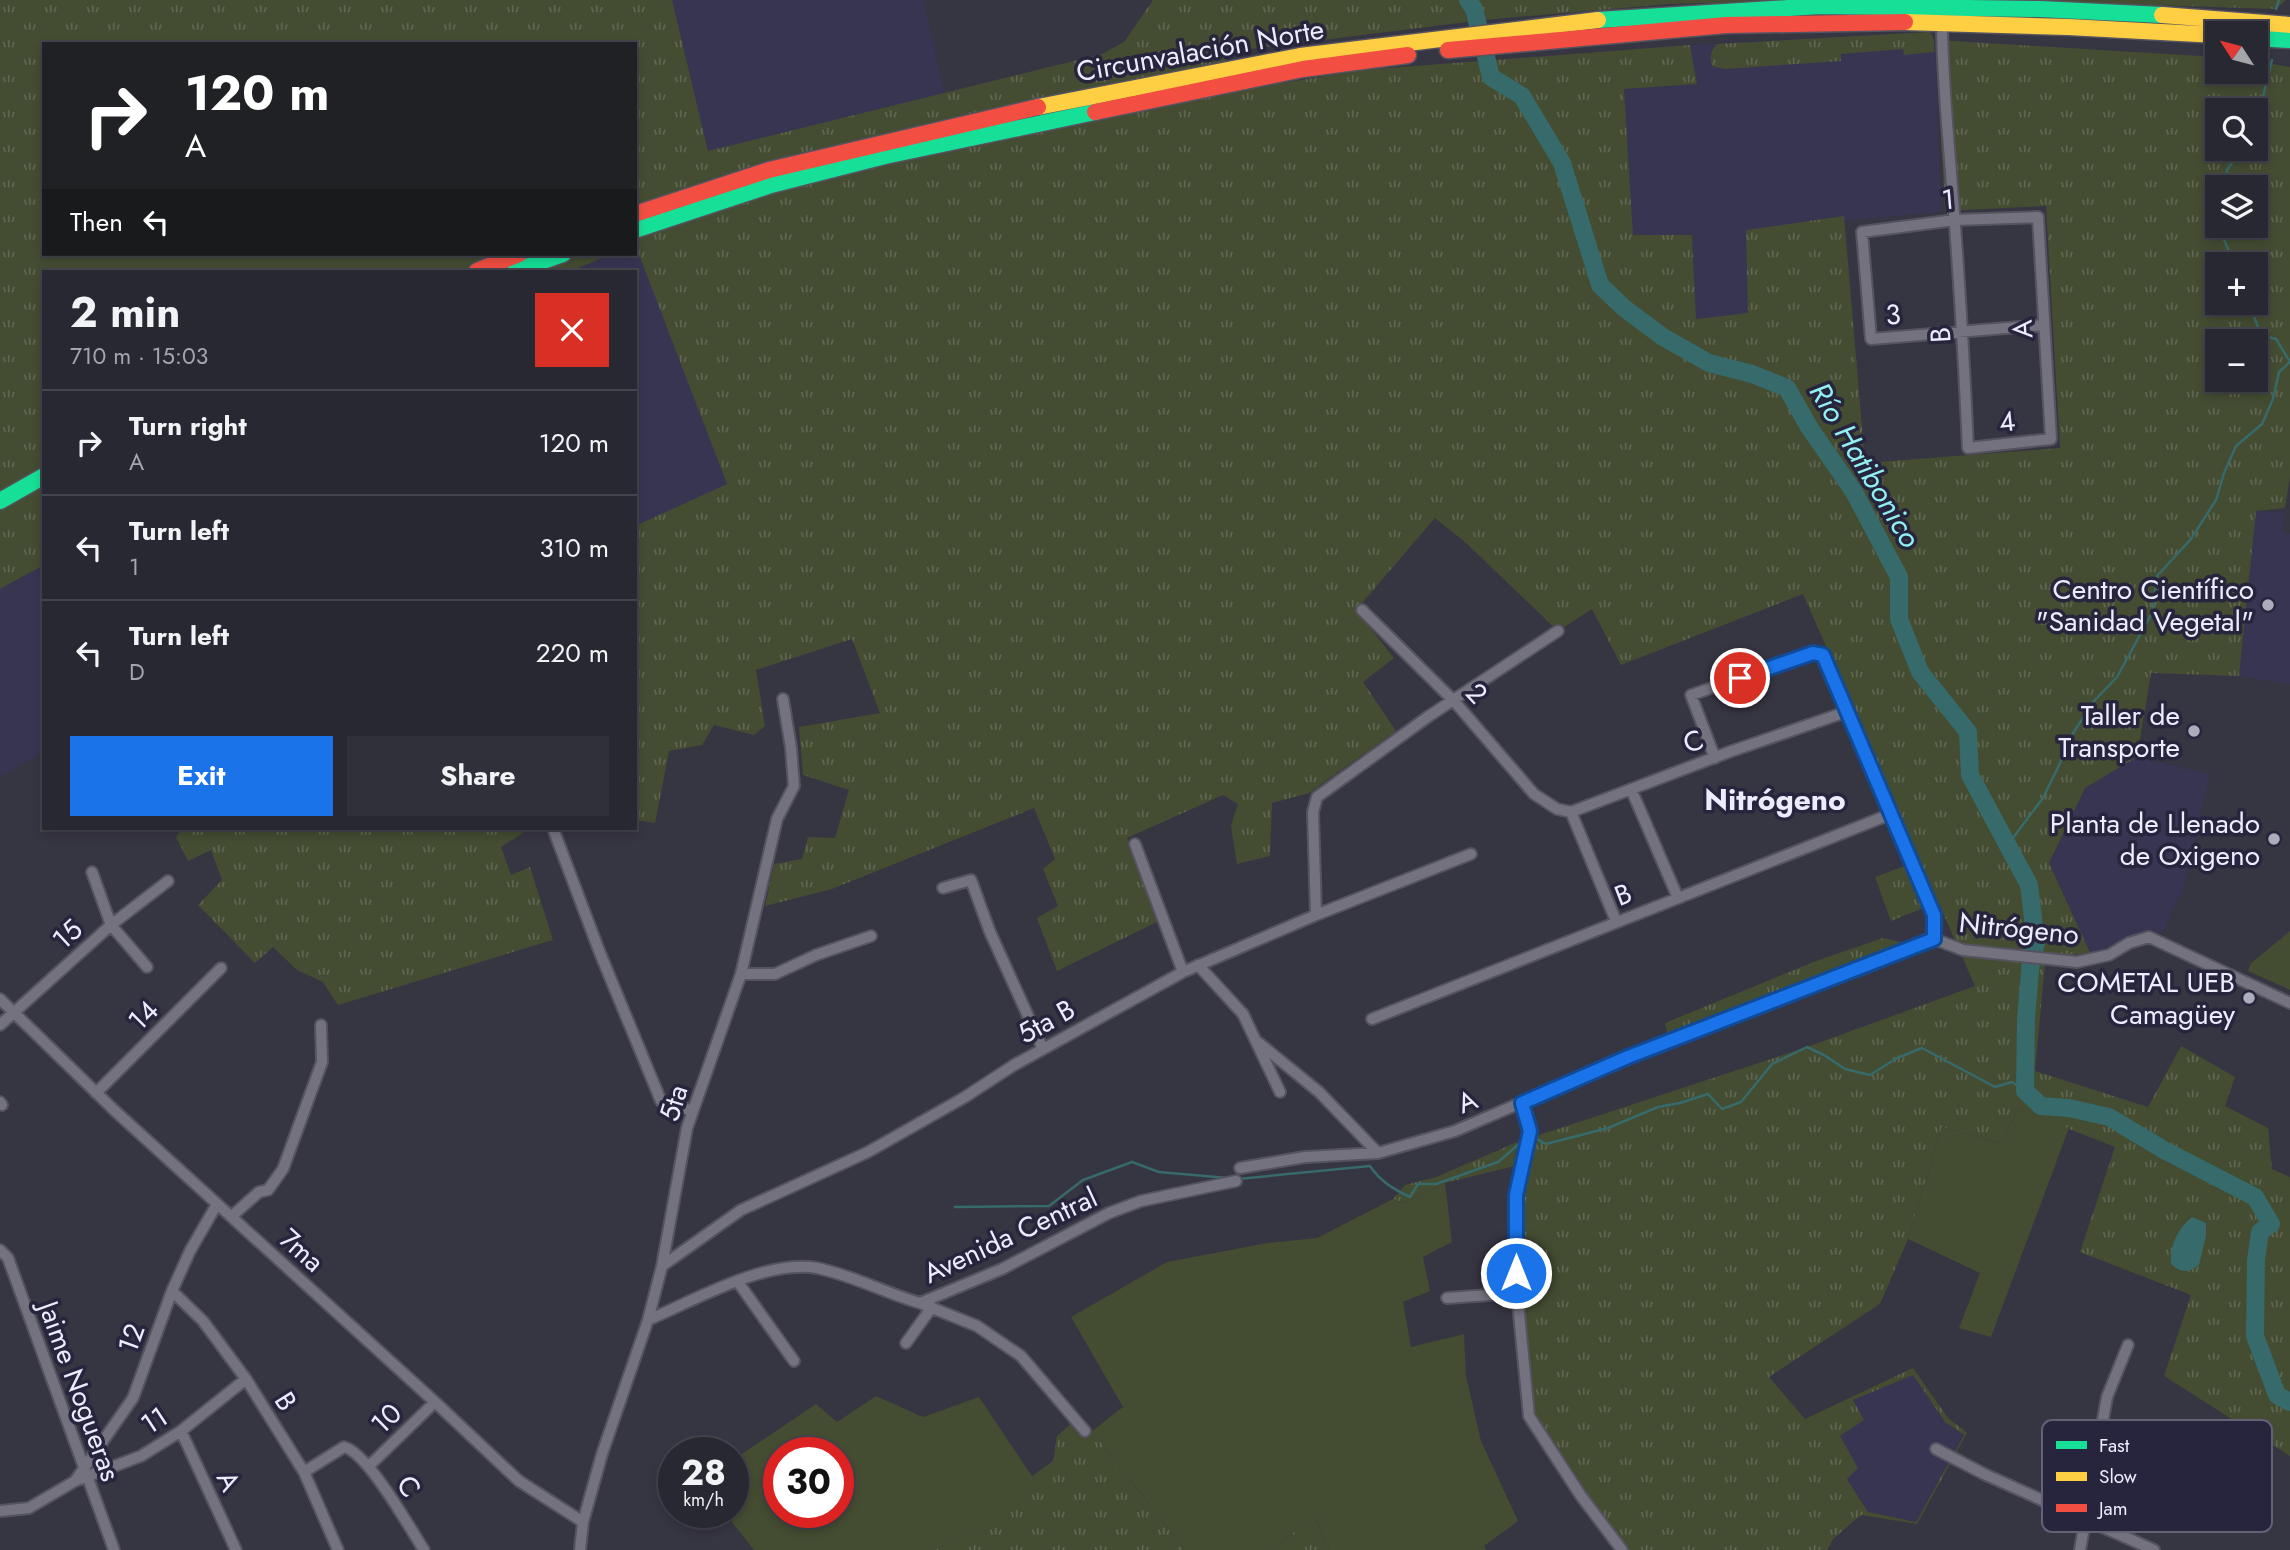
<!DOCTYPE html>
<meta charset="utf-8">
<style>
body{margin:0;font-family:Jost,sans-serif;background:#30303a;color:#f1f3f6;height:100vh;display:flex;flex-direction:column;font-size:26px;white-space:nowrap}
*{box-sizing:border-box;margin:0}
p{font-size:23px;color:#a5a6ac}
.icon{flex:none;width:38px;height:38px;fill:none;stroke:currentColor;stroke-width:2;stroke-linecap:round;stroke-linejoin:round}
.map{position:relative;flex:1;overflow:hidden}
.sheet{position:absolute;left:42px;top:270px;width:595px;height:560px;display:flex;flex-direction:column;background:#282832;border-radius:0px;box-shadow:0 4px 10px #0003,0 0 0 2px #44444d}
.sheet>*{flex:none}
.top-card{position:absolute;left:42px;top:42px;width:595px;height:214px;border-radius:0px;box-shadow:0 4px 10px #0003,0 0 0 2px #44444d;background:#202124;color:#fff;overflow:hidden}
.needle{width:46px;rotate:306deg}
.tools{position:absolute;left:2205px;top:21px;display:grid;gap:14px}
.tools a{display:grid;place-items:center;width:63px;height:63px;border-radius:0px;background:#282832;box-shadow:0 4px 10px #0003,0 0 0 2px #44444d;font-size:35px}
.speed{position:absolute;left:658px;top:1437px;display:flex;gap:14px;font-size:35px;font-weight:700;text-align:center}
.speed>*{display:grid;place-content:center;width:91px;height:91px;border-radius:50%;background:#282832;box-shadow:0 4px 10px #0003,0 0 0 2px #44444d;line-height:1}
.speed small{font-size:18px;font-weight:400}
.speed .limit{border:10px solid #d22;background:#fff;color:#111}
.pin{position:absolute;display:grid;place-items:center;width:60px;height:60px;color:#fff;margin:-30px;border:4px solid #fff;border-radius:50%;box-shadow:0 2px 7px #0007}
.me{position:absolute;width:77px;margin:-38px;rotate:0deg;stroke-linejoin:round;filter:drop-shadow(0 0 5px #0008)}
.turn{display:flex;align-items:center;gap:24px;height:147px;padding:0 28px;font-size:32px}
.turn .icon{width:91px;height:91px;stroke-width:2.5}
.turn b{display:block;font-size:49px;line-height:60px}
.then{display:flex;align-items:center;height:66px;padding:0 28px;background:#0003;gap:14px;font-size:26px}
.round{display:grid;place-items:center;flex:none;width:74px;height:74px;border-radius:0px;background:#30303a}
.overview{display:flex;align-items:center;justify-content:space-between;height:119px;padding:0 28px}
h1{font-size:42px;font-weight:700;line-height:52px}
.button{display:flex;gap:14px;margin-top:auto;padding:14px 28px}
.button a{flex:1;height:80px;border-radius:0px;background:#1a73e8;color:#fff;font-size:28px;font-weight:700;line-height:80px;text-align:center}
.button a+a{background:#30303a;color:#f1f3f6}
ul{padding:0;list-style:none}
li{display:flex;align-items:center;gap:21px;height:105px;padding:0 28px;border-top:2px solid #44444d}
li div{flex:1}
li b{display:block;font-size:26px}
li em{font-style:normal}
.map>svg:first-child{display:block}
.built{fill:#373552}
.grass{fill:url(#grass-tufts);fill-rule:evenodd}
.garden{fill:#444c32;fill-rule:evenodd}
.water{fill:#366a6b}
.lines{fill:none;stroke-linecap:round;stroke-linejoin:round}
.stream{stroke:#366a6b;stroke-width:2.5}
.river{stroke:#366a6b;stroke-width:18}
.street-casing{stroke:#54535f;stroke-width:14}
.fast-casing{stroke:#54535f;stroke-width:19}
.slow-casing{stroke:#54535f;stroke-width:19}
.jam-casing{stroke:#54535f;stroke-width:19}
.street{stroke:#73727e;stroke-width:10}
.fast{stroke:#16e098;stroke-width:16}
.slow{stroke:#ffcf43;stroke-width:16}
.jam{stroke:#f24e42;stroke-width:16}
.route-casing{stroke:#114b97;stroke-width:18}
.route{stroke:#1a73e8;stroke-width:12}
.poi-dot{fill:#acacbc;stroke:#27253e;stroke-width:2.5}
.labels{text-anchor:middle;stroke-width:7;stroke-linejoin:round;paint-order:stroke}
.street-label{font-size:28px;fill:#ececfd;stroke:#27253e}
.poi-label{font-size:28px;fill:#ececfd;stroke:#27253e;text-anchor:end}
.water-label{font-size:30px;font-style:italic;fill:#92f0f1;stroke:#27253e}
.neighbourhood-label{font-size:30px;font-weight:bold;fill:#ececfd;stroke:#27253e}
.key{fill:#27253e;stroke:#626177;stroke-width:2}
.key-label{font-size:19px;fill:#ececfd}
</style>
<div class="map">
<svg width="2290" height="1550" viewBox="0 0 2290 1550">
<defs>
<pattern id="grass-tufts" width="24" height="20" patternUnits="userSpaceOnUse" patternTransform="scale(1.75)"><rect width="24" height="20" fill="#444c32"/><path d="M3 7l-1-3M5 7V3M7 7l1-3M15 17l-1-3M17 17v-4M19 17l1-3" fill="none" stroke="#5f6651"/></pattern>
</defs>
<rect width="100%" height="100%" fill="#363542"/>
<path class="built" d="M672 0H923L945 94 708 151Z
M1930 32 1934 39 1936 72 1941 212 1747 230 1748 314 1695 319 1692 235 1633 236 1624 89 1697 84 1690 45Z
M636 243 727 484 635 526V271H571L612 254H635Z
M2256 511 2284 513 2283 532 2290 534V684L2239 676Z
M44 565V752L0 777V589Z
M2137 757 2210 774 2184 885 2163 932 2124 939 2091 955 2049 863 2085 788Z
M1913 1375 1945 1422 1964 1435 1916 1522 1868 1512 1847 1479 1839 1436 1863 1420 1853 1400Z"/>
<path class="grass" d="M0 0H672L708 151 1102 54 1124 42 1153 0H1846L1669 4 1483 20 1225 52 1228 92 1362 70 1690 45 1697 84 1624 89 1633 235H1692L1696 319 1748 313 1746 230 1844 216 1865 463 2060 448 2046 206 1945 211 1936 40 2217 57V72H2256V61L2290 67V476L2285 508 2256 511 2239 676 2151 673 2137 757 2085 788 2049 863 2091 955 2046 953 2035 1071 2148 1107 2181 1046 2235 1077 2225 1106 2268 1128 2272 1169 2290 1177V1456L2164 1376 2191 1295 2080 1252 2115 1147 2018 1109 2001 1143 1942 1127 1908 1239 1880 1304 1769 1377 1805 1419 1913 1368 1948 1418 1967 1433 1917 1524 1861 1515 1833 1539 1827 1550H1624L1532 1418 1517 1293 1519 1165 1445 1183 1404 1203 1393 1199 1405 1185 1436 1177 1515 1143 1807 1047 1975 986 1803 594 1621 665 1592 609 1558 631 1465 542 1435 518 1356 610 1394 658 1363 682 1396 731 1309 793 1272 803 1270 856 1237 864 1231 826 1238 804 1223 795 1127 838 1157 922 1057 971 1037 918 1058 906 1043 869 1055 859 1034 808 832 889 765 906 774 864 802 859 808 837 835 838 849 790 803 775 799 727 880 713 852 639 756 670 765 726 754 735 714 725 702 745 669 751 655 823 635 820V526L727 484 635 244V44H44V254H612L571 271H44V565L0 589ZM2217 110H2256V149H2217ZM2217 187H2256V226H2217ZM2217 264H2256V303H2217ZM2217 341H2256V380H2217ZM1913 1375 1945 1422 1964 1435 1916 1522 1868 1512 1847 1479 1858 1468 1840 1436 1864 1420 1853 1400Z
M1989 0H2286L2276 9Z
M1930 32 1934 39V52L1904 55 1903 49 1841 54V61L1724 69 1712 66C1710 57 1710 51 1717 44Z
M182 828H531L501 847 511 875 530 867 553 940 338 1005 323 982 297 970 273 947 255 963 198 905 222 880 211 850 188 861 176 837Z
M1910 864 1926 907 1891 921 1875 877Z
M1883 938 1904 943 1668 1037 1665 1023 1816 961Z
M1073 1422 1087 1435 1092 1431 1185 1550H935L1035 1491 1032 1476 1053 1461 1057 1436Z
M1314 1515 1329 1550H1273Z"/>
<path class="garden" d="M2290 931V990L2248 971 2251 963Z
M2018 1109 2069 1128 1991 1337 1959 1328 1980 1273 1908 1239 1942 1127 2001 1143Z
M1445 1183 1452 1242 1423 1257 1430 1291 1403 1302 1411 1347 1464 1334 1466 1376 1481 1441 1518 1521 1484 1546 1486 1550H1329L1314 1515 1273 1550H1185L1092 1431 1123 1407 1071 1317 1167 1262 1267 1243 1317 1238 1393 1199 1404 1203Z
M876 1396 923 1417 979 1397 1032 1476 1036 1491 935 1550H754L724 1512H733V1460L816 1404 837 1422ZM779 1452H838V1512H779Z"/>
<path class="water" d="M2192 1217 2206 1223V1236L2199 1265C2188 1273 2181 1273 2171 1264 2170 1244 2177 1230 2192 1217Z"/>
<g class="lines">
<path class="stream" d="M2276 9 2279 0
M2256 125 2272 60
M2225 187 2227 170 2241 149
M2221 226V232L2234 264
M2249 303 2261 335 2276 339 2290 362
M2007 846 2043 798 2060 763 2066 744 2094 701 2117 677 2152 613 2157 576 2191 539 2216 500 2224 473 2236 446 2262 424 2273 399 2279 372 2290 362
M1535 1138 1546 1144 1608 1128 1658 1107 1680 1103 1708 1094 1722 1109 1741 1102 1772 1064 1807 1047 1824 1055 1845 1069 1870 1075 1897 1058 1922 1048 1995 1087 2012 1082 2025 1091
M1238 1179 1370 1166C1380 1181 1393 1189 1410 1197L1418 1184H1436L1498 1162 1519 1144
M955 1207 1049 1206 1083 1180 1132 1162 1159 1172 1228 1178"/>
<path class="river" d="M1468 0 1474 9 1491 77 1522 96 1562 163 1600 285 1624 308 1663 337 1709 363 1752 374 1787 388 1809 427 1854 492 1899 577V619L1920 672 1968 732 1970 775 2029 885 2036 943 2031 960 2026 1019 2025 1091 2041 1106 2069 1108 2109 1117 2164 1150 2255 1197 2271 1224 2260 1232 2256 1260 2255 1336 2277 1395 2290 1402"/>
<g class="street-casing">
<path id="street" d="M1942 20C1942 75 1948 131 1952 186 1959 273 1964 361 1968 448L2051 439 2038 217 1955 220 1862 232 1871 339 2044 325
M1362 610 1454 701 1534 794 1557 809 1571 812 1729 752 1846 712
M1715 758 1691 695 1813 653 1823 655 1934 915V939
M1631 789 1678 898
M1571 812 1616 921
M554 831 600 953 661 1101 693 1111
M1135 844 1183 972
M92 872 111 925 147 967
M943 888 971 880 990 932 1043 1049
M1316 915 1313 812 1317 797 1429 716 1558 631
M1934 939 1963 950 2077 962 2109 955 2129 943 2149 937 2290 1003
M1198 965 1243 1014 1280 1092
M741 974H775L816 955 871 936
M0 999 114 1110 435 1402 519 1481 583 1522
M1372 1019 1891 814
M0 1025 111 925 168 881
M1259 1043 1319 1092 1378 1153
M96 1093 221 968
M0 1102 2 1105
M1522 1103 1530 1131 1516 1195 1517 1293 1529 1416 1581 1496 1622 1550
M1240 1168 1305 1157 1378 1153 1455 1131 1628 1057 1934 939
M232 1216 259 1192 268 1190 283 1169 322 1062 321 1025
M0 1250 8 1258 114 1550
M662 1266 741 1210 868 1152 965 1097 1014 1065 1183 972 1316 915 1471 854
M738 1282 794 1361
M172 1291 203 1321 246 1379 304 1472 338 1550
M1447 1298 1517 1293
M920 1303 977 1326 1021 1356 1085 1431
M648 1320C695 1300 766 1259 817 1268 852 1275 885 1293 920 1303L1002 1269 1109 1213 1141 1201 1236 1181
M906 1343 932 1307
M181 1431 236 1550
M1936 1449 1984 1474 2154 1550
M369 1466 435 1402
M304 1472 344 1447C368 1453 409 1527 424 1550
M75 1481 133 1398 172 1291 190 1251 217 1204
M0 1511 29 1508 75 1481 141 1456 181 1431 246 1379
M580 1550 583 1522 602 1454 648 1320 662 1266 687 1128 741 974 777 819 794 786 791 748 783 699
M2080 1550 2107 1397 2128 1345"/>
</g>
<g class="fast-casing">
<path id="fast" d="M1598 20 1820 6 2040 9 2162 15
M2256 38 2290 40
M635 230 771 185 885 156 1095 112
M515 271 563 254
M0 501 44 476"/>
</g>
<g class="slow-casing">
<path id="slow" d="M2162 15 2290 25
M1905 22 2068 27 2217 35
M1038 107 1300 56 1598 20"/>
</g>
<g class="jam-casing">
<path id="jam" d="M1448 50 1726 25 1905 22
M1095 112 1303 69 1408 55
M635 214 769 170 1038 107
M477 271 519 254"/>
</g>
<use href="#street" class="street"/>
<use href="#fast" class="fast"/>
<use href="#slow" class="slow"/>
<use href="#jam" class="jam"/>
</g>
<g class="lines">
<g class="route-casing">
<path id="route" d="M1516 1273V1195L1530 1131 1522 1103 1628 1057 1934 939V915L1823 655 1813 653 1740 678"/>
</g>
<use href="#route" class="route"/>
</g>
<g class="poi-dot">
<circle cx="2268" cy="605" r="7"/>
<circle cx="2194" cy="731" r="7"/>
<circle cx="2274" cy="839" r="7"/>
<circle cx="2249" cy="998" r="7"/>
</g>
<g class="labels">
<g class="street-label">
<text transform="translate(1200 50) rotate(-10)" y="10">Circunvalación Norte</text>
<text transform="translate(1948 199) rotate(-5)" y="10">1</text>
<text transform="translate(1893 314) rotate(-5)" y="10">3</text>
<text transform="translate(2022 329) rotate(-93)" y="10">A</text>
<text transform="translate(1940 335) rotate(-93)" y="10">B</text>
<text transform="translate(2007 421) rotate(-6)" y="10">4</text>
<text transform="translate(1477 693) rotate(47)" y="10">2</text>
<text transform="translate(1693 741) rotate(-21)" y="10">C</text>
<text transform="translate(1623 894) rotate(-21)" y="10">B</text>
<text transform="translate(2019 928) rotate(6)" y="10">Nitrógeno</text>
<text transform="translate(67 934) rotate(-43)" y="10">15</text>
<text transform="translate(143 1015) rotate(-45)" y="10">14</text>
<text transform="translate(1046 1021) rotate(-29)" y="10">5ta B</text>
<text transform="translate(1467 1101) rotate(-22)" y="10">A</text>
<text transform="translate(673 1103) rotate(-73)" y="10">5ta</text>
<text transform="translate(1010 1235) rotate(-25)" y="10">Avenida Central</text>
<text transform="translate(302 1250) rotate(42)" y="10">7ma</text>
<text transform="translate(131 1338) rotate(-70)" y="10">12</text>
<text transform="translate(80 1391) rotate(70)" y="10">Jaime Nogueras</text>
<text transform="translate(286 1401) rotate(58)" y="10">B</text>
<text transform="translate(386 1418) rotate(-44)" y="10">10</text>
<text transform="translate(154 1420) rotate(-33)" y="10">11</text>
<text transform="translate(229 1481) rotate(65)" y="10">A</text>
<text transform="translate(409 1486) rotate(57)" y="10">C</text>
</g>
<g class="poi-label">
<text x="2254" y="599">Centro Científico<tspan x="2254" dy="32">"Sanidad Vegetal"</tspan></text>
<text x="2180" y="725">Taller de<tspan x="2180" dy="32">Transporte</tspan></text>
<text x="2260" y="833">Planta de Llenado<tspan x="2260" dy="32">de Oxigeno</tspan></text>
<text x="2235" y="992">COMETAL UEB<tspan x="2235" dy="32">Camagüey</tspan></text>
</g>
<g class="water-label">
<text transform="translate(1865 465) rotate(59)" y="10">Río Hatibonico</text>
</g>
<g class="neighbourhood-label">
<text x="1775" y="810">Nitrógeno</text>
</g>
</g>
<rect x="2042" y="1420" width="230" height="112" rx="10" class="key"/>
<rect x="2056" y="1441" width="31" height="8" fill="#16e098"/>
<rect x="2056" y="1472" width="31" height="9" fill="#ffcf43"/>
<rect x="2056" y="1504" width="31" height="8" fill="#f24e42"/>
<g class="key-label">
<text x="2099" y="1452">Fast</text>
<text x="2099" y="1483">Slow</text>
<text x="2099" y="1515">Jam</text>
</g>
</svg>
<div class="tools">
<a><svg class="needle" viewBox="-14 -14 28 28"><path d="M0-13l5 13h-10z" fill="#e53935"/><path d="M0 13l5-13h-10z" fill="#a5a6ac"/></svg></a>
<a><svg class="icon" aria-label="search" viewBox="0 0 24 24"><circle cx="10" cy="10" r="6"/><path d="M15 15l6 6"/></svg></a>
<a><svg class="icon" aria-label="layers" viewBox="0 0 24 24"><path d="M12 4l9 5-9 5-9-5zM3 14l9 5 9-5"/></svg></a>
<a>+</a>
<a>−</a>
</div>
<div class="speed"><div>28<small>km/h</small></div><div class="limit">30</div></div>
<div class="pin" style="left:1740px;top:678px;background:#d93025"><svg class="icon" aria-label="arrive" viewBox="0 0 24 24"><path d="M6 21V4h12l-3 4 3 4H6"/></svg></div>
<svg class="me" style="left:1516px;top:1273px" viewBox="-20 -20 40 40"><circle r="17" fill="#1a73e8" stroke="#fff" stroke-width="3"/><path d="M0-11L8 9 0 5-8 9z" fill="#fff"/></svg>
<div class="top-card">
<div class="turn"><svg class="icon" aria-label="right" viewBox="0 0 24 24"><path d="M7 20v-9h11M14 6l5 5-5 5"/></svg><div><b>120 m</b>A</div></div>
<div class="then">Then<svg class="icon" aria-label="left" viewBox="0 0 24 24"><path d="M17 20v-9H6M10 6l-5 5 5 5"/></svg></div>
</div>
<section class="sheet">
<div class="overview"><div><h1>2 min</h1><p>710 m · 15:03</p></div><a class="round" style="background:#d93025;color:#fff"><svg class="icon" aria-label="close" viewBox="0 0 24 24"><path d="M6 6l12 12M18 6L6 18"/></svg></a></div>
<ul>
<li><svg class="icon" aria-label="right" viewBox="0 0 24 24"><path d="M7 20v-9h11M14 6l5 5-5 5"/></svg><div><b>Turn right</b><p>A</p></div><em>120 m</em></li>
<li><svg class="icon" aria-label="left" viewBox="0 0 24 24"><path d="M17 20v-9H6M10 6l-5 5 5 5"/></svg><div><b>Turn left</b><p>1</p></div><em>310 m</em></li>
<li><svg class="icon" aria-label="left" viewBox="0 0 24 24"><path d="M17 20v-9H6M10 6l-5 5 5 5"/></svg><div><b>Turn left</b><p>D</p></div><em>220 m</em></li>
</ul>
<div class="button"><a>Exit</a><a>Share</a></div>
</section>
</div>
